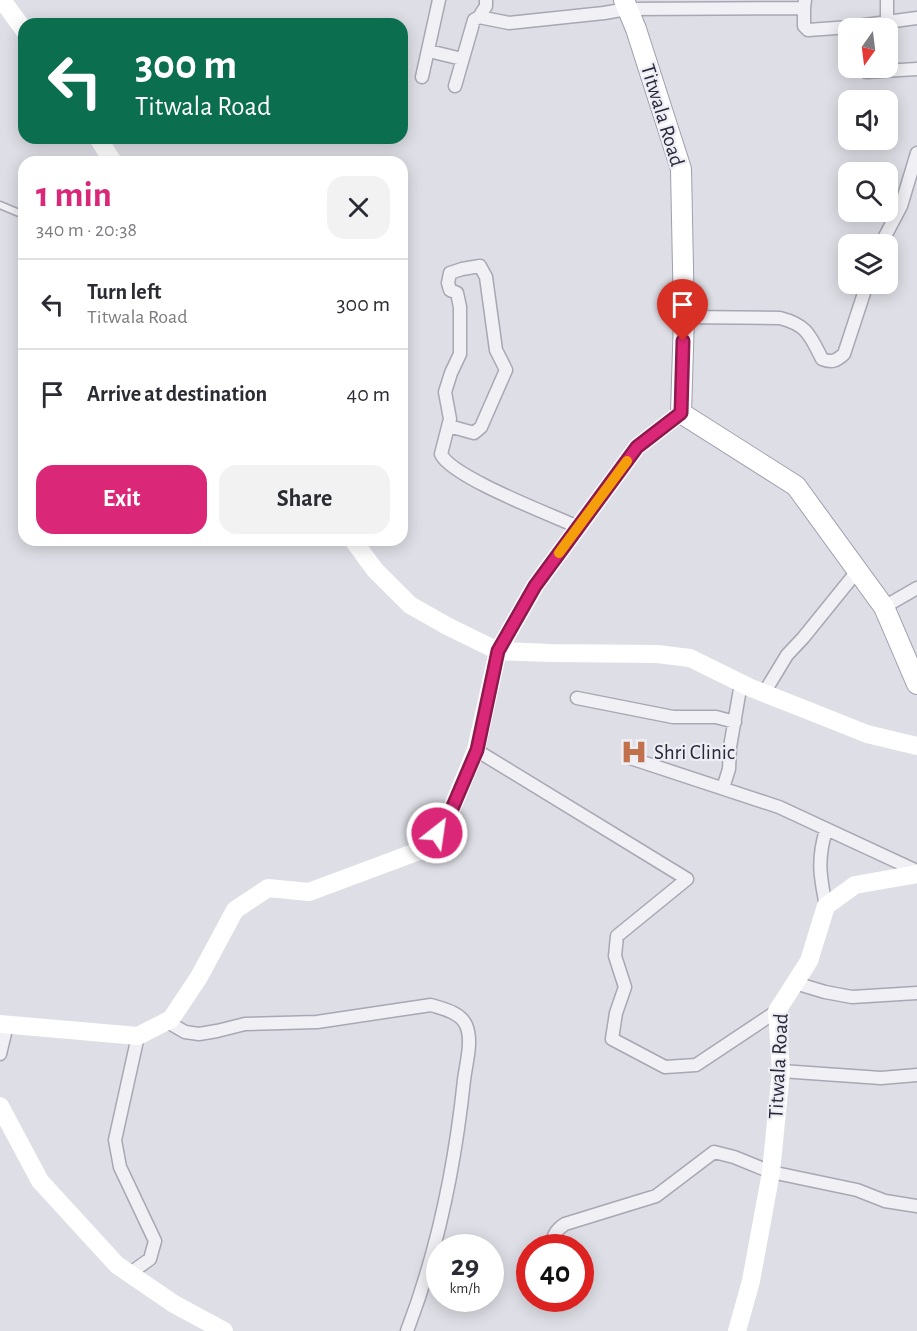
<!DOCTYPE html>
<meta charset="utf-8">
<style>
body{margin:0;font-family:"Alegreya Sans",sans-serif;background:#f2f2f3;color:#2b2b33;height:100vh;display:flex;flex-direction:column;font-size:22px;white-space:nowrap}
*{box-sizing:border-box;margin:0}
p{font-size:20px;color:#7c7c81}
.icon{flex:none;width:33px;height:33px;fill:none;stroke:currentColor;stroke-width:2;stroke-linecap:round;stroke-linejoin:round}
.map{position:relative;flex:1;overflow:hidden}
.panel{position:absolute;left:18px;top:156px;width:390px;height:390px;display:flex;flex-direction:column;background:#fff;border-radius:18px;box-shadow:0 3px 15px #0003}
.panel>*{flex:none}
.guide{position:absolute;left:18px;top:18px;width:390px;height:126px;border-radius:18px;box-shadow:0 3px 15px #0003;background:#0b6e4f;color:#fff;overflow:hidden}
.needle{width:39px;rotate:194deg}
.buttons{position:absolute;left:838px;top:18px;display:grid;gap:12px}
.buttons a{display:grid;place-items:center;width:60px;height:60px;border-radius:12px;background:#fff;box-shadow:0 3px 15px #0003;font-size:30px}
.speed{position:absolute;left:426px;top:1234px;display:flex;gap:12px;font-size:30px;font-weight:700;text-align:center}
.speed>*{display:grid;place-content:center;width:78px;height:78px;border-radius:50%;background:#fff;box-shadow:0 3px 15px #0003;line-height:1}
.speed small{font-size:15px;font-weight:400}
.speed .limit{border:9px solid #d22;background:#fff;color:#111}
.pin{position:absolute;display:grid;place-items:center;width:51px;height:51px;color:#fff;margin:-62px -26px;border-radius:50% 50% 50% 0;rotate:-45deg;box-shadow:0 0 6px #0007}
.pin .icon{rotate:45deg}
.me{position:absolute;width:66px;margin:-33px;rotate:30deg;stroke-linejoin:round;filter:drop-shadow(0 0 4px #0008)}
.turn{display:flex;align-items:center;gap:21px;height:126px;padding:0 18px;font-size:27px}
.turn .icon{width:78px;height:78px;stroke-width:2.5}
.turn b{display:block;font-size:42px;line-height:51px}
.round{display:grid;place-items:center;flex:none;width:63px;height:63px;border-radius:18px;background:#f2f2f3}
.head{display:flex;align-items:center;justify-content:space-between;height:102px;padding:0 18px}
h1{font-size:36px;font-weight:600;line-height:45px;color:#db2777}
.button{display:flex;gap:12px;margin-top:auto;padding:12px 18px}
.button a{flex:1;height:69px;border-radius:18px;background:#db2777;color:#fff;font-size:24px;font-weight:600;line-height:69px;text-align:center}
.button a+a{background:#f2f2f3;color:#2b2b33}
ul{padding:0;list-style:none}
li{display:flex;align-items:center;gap:18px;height:90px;padding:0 18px;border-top:2px solid #e1e1e2}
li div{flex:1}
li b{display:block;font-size:22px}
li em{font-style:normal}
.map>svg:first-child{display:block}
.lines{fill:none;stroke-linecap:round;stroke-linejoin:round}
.lane-casing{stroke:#a8a7b3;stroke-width:9}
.street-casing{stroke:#a8a7b3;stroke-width:15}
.primary-casing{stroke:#9f9eb0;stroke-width:22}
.lane{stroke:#f0f0f5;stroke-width:6}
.street{stroke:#f0f0f5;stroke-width:12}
.secondary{stroke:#fff;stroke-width:18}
.primary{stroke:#fff;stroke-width:20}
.route-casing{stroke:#8e194d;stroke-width:15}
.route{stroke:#db2777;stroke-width:10}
.slow{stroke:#f59e0b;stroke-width:10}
.labels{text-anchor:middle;stroke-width:4.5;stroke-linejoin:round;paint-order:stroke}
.street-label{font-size:21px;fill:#2a283b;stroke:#ededf4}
.poi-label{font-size:21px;fill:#2a283b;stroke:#ededf4;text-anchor:start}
</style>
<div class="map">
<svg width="917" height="1331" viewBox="0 0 917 1331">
<rect width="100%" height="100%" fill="#dedee6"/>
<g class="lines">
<g class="lane-casing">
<path id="lane" d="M0 205 24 215"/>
</g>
<g class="street-casing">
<path id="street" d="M804 8V26L808 30 850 27 917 18
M479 17 486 6V0
M887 22V0
M429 51 462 59
M866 72 917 69
M422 77 439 0
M455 86 474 20 479 17 509 23 604 13 627 9 804 8 805 0
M881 244 901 206 917 153
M684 317 780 318C807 325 810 335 822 359 832 363 836 361 844 354L867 284
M449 426 474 433 481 427 506 370 496 350 486 277 480 266 462 269 450 273 448 283 450 290 457 293 460 307V354L451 373 445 392 450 419 441 454C451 477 552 515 578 527
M884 607 917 588
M764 693 787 655 803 638 858 570
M577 698 673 717H716L735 722
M476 750 687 879 617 936 615 956 625 987 616 1013 612 1039 665 1067 696 1065 777 1011
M630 758 779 807 917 871
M723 788 729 769 730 747 741 683
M826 906C820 876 817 860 826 830
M795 983 825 992 852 997 917 993
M166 1021 185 1032 199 1034 217 1031 245 1024 317 1022 431 1005C443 1009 460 1012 466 1025 473 1041 466 1063 464 1080 455 1166 438 1250 407 1331
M0 1054 7 1025
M781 1071 881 1078 917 1075
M550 1248C553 1237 555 1230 565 1224L656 1196 714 1152 734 1157 771 1172 857 1190 885 1201 917 1206
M136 1269 150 1259 155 1241 120 1167 115 1140 138 1036"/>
</g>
<g class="primary-casing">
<path id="primary" d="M624 0 636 29 681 169 684 317 681 413 796 486 884 607 917 684"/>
</g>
<use href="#lane" class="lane"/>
<use href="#street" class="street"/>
<path class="secondary" d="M2 0 24 30
M98 138 113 162
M353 540 375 570 410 605 447 626 498 651 551 653 657 654 690 658 751 688 827 718 867 734 917 746
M0 1024 138 1036 171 1019 199 977 235 910 268 888 309 892 427 848 448 818 476 750 498 651 535 586 637 447 681 413
M0 1106 40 1181 117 1265 174 1304 224 1331
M737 1331 751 1281 771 1172 781 1071 777 1011 809 961 826 906 855 885 917 874"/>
<use href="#primary" class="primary"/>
</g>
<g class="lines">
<g class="route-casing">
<path id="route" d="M437 833 448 818 477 750 498 651 535 586 637 447 681 413 683 341"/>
</g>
<use href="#route" class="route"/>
<path class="slow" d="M559 553 627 461"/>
</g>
<defs>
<g id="hospital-bare" transform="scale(2.07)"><path d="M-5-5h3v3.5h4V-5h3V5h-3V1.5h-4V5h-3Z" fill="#c1714c" stroke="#ededf4" stroke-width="2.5" paint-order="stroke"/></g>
</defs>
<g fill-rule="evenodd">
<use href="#hospital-bare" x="634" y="752"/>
</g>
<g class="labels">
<g class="street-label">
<text transform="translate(663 115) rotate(73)" y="7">Titwala Road</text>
<text transform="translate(778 1066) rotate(-87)" y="7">Titwala Road</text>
</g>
<g class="poi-label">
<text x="654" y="759">Shri Clinic</text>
</g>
</g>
</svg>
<div class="buttons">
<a><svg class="needle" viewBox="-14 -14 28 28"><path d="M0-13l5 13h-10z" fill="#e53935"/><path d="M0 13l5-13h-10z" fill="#7c7c81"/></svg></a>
<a><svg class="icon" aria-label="sound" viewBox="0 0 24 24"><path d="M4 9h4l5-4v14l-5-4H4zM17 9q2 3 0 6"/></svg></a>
<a><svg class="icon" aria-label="search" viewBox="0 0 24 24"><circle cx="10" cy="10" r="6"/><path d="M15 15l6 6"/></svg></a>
<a><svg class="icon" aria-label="layers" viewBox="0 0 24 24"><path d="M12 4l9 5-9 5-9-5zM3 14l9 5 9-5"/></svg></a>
</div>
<div class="speed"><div>29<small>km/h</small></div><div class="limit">40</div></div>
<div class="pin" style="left:683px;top:341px;background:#d93025"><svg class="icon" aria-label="arrive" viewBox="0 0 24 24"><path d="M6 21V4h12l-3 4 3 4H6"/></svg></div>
<svg class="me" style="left:437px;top:833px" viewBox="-20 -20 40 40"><circle r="17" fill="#db2777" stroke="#fff" stroke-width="3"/><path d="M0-11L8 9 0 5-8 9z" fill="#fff"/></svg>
<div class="guide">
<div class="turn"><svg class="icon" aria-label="left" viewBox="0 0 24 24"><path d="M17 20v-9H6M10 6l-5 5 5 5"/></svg><div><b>300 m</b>Titwala Road</div></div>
</div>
<section class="panel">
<div class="head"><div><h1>1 min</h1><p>340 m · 20:38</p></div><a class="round"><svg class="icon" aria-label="close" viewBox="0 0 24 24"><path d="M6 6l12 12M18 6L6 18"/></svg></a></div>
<ul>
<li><svg class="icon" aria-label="left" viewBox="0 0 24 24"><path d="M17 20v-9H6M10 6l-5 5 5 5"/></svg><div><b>Turn left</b><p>Titwala Road</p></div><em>300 m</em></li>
<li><svg class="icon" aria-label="arrive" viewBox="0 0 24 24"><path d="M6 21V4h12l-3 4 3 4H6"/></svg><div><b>Arrive at destination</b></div><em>40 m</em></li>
</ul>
<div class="button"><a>Exit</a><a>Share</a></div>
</section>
</div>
